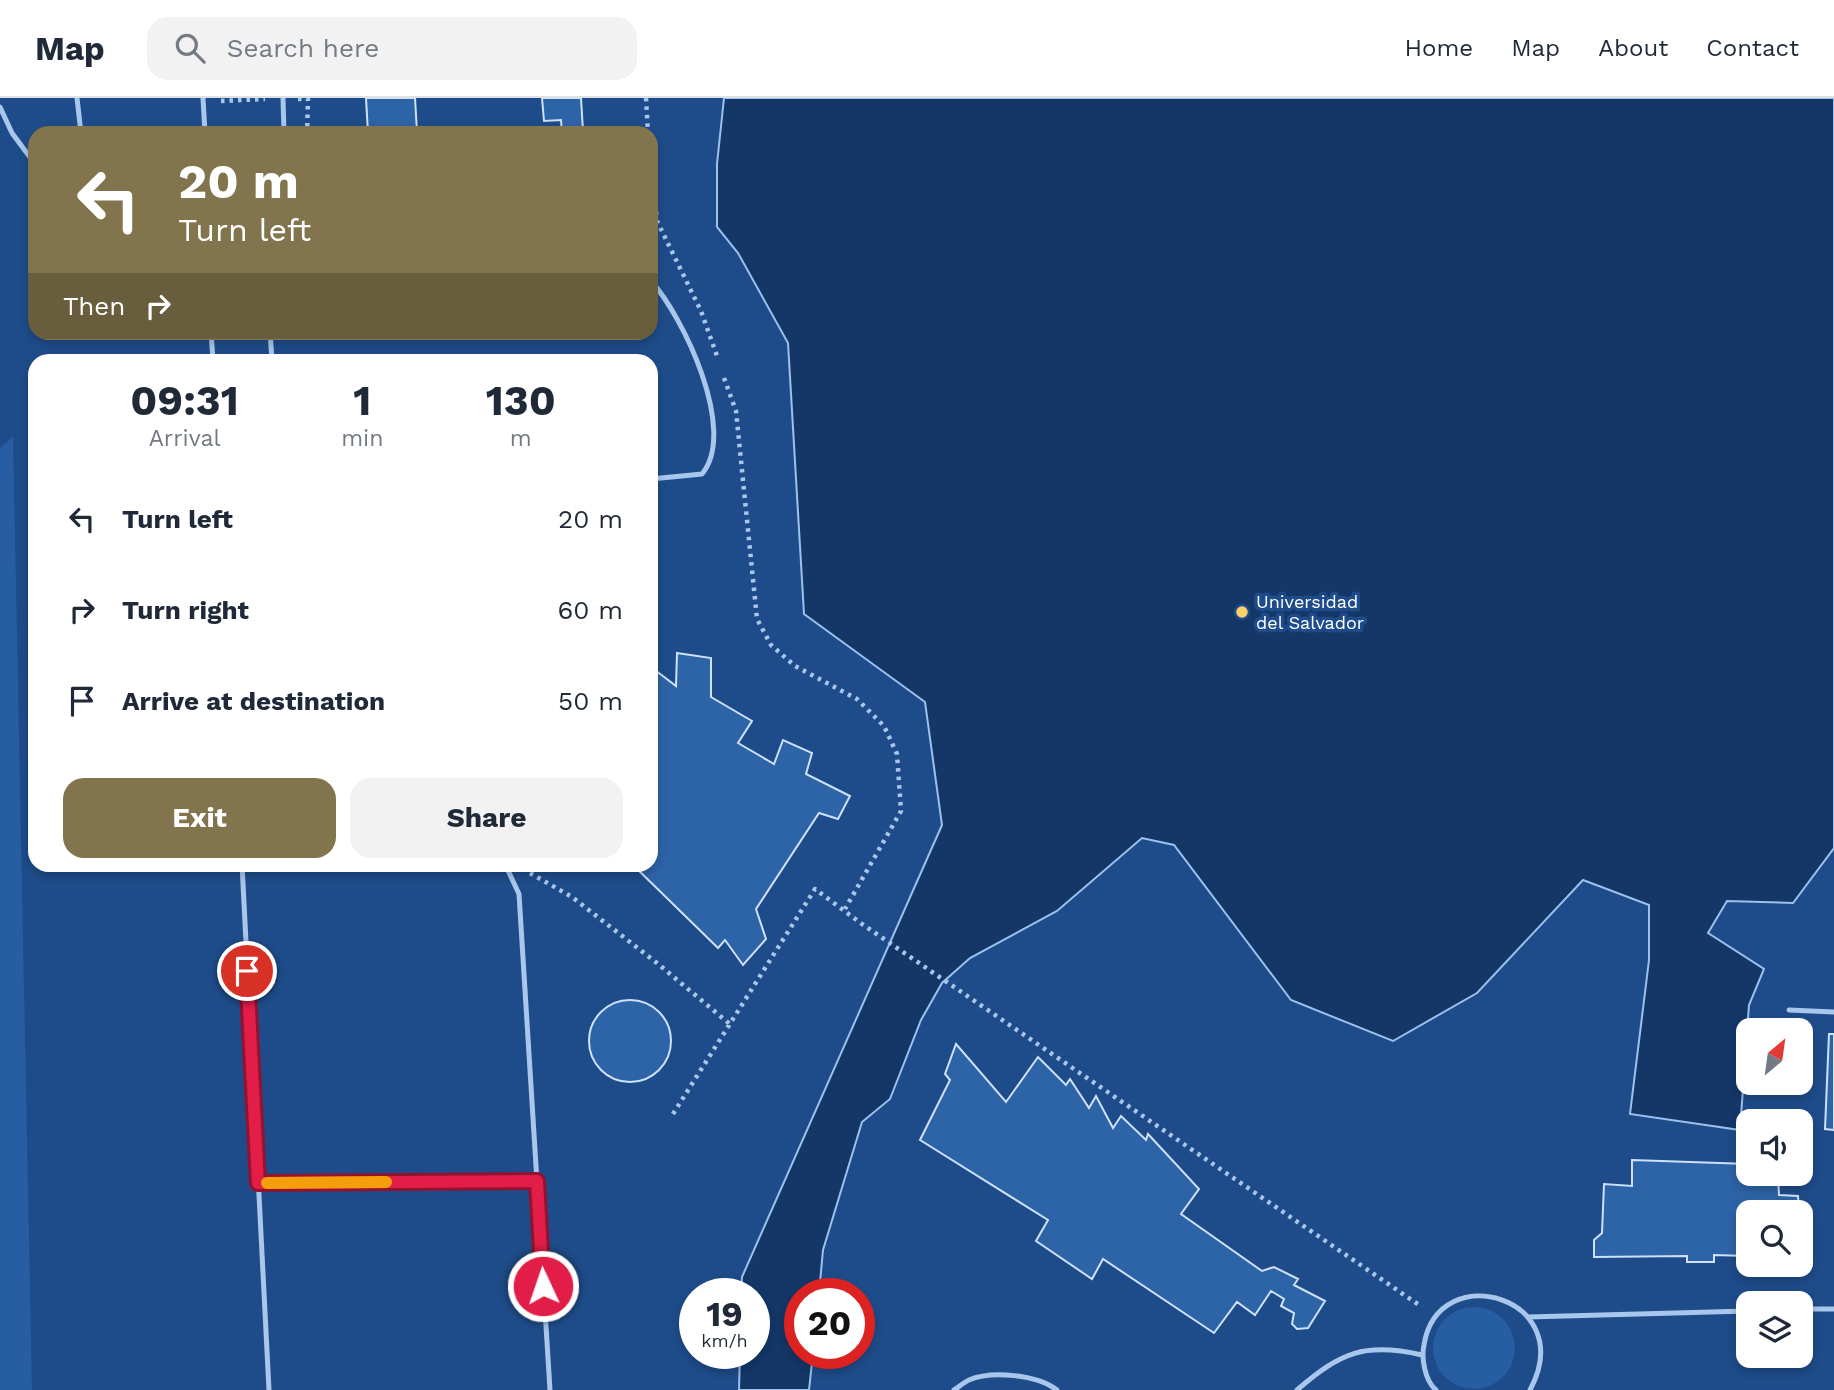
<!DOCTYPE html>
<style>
body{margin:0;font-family:"Work Sans",sans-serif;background:#f2f2f3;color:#1f2937;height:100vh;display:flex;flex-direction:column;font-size:26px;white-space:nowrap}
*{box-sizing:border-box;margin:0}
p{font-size:23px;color:#747a83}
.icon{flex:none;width:38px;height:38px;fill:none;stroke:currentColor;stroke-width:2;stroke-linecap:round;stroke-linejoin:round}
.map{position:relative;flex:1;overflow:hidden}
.drawer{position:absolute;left:28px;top:256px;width:630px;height:518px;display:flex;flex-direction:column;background:#fff;border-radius:21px;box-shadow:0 4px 10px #0003}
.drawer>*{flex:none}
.banner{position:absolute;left:28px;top:28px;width:630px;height:214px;border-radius:21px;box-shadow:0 4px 10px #0003;background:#82754d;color:#fff;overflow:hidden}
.needle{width:46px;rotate:29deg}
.controls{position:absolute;left:1736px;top:920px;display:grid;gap:14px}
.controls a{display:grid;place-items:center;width:77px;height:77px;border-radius:14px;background:#fff;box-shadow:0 4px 10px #0003;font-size:35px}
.speed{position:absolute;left:679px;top:1180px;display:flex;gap:14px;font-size:35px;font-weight:700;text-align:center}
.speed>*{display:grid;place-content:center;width:91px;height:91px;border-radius:50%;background:#fff;box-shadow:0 4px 10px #0003;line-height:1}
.speed small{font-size:18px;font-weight:400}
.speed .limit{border:10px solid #d22;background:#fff;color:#111}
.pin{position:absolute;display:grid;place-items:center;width:60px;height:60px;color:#fff;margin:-30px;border:4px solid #fff;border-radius:50%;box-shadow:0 2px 7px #0007}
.me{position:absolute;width:77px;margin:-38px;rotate:357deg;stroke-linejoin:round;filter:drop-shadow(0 0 5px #0008)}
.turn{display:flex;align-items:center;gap:24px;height:147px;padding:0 35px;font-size:32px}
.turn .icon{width:91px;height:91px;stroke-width:2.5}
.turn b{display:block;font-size:49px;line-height:60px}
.then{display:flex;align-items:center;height:66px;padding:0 35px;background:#0003;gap:14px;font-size:26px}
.eta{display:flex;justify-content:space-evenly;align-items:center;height:119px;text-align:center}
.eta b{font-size:42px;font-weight:700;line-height:49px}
.button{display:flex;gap:14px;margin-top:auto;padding:14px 35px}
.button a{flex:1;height:80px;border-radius:21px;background:#82754d;color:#fff;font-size:28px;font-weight:700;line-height:80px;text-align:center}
.button a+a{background:#f2f2f3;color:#1f2937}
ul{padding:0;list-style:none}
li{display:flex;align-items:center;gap:21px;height:91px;padding:0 35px}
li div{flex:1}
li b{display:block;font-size:26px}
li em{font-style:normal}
header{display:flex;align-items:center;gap:42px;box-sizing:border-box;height:98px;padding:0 35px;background:#fff;border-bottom:2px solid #e0e1e3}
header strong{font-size:33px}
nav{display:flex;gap:38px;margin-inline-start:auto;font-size:24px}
.search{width:490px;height:63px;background:#f2f2f3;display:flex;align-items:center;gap:18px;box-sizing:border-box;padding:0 24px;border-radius:21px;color:#747a83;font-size:26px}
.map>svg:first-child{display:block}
.green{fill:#275da2}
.water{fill:#143768;stroke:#9cc1ed;stroke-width:2}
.building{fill:#2d63a7;stroke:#cee1f9;stroke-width:2}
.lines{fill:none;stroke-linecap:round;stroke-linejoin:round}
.path{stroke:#a9c6ec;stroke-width:4.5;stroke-dasharray:3.5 5;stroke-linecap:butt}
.lane{stroke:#a9c6ec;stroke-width:5}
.route-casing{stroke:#92132f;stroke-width:18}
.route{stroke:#e11d48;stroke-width:12}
.slow{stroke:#f59e0b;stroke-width:12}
.poi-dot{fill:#fbd168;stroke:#1e4c8a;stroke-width:2.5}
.labels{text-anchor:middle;stroke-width:7;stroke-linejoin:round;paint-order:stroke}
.poi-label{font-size:18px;fill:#fff;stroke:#1e4c8a;text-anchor:start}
</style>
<header>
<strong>Map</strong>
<div class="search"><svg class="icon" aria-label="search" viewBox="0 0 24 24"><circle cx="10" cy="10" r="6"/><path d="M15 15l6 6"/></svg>Search here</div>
<nav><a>Home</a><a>Map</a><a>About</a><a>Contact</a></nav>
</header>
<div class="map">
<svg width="1834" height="1292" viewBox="0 0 1834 1292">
<rect width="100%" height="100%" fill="#1e4c8a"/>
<path class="green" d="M13 338 32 1292H0V350Z
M1433 1250a41 41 0 1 1 82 0a41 41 0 1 1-82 0Z"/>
<path class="water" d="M724 0H1834V750L1793 805 1727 803 1708 835 1764 871 1749 907 1740 1032 1630 1016 1649 862V807L1583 782 1477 895 1393 943 1291 902 1174 747 1142 740 1057 813 970 860 942 885 921 922 890 1001 862 1024 823 1152 819 1195H800V1255H813L809 1292H739L740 1255H754V1195H741L742 1179 942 727 925 604 804 516 788 245 738 155 717 129V66Z"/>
<path class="building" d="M366 0H415L417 34 368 35Z
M542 0H581L583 33 631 31 632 35H562L561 22 544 23Z
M677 555 711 560V599L752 623 738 645 774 666 783 642 812 655 806 676 850 698 838 721 819 715 756 811 766 841 743 867 725 842 718 850 632 766H651V569L676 588Z
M589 943a41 41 0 1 1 82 0a41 41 0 1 1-82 0Z
M1829 936H1834V1032L1825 1031Z
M956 946 1006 1004 1038 959 1066 987 1070 981 1089 1010 1096 998 1113 1030 1121 1018 1146 1042 1148 1036 1199 1091 1181 1116 1262 1173 1274 1169 1298 1181 1294 1187 1325 1203 1308 1230 1297 1231 1292 1226 1294 1215 1281 1208 1284 1201 1271 1193 1255 1217 1237 1204 1214 1235 1103 1161 1092 1181 1036 1143 1048 1122 920 1042 950 982 945 976Z
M1632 1062 1748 1066V1076H1778L1779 1097 1798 1098 1799 1115H1748V1158L1714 1157V1164H1687V1158L1594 1159V1142L1602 1135 1604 1086 1632 1088Z"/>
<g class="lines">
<path class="path" d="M646 0 648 35
M298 1H308L307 35
M221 3 265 1
M651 63 657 123 701 213 717 258
M724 280 736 313 757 521 771 547 795 568 857 601 884 628 897 656 901 713 845 811
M530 775 572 799 657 865 731 927
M673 1016 815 791 862 826 1422 1209"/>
<path class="lane" d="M77 0 81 35
M203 0 205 35
M283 0 284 35
M0 9 12 35 35 66
M651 183C683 218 738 333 702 376L651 381
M211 234 213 262
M270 234 272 262
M242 766 269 1292
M505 766 519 796 550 1292
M1789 912 1834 914
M258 1085 537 1083
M1801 1211H1834
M1528 1219 1748 1213
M954 1292C959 1289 964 1284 969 1282 992 1272 1037 1277 1057 1292
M1297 1292C1341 1254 1365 1244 1422 1257
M1436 1292C1425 1283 1421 1260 1424 1247 1438 1159 1580 1199 1530 1292"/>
</g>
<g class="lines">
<g class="route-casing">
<path id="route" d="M247 873 258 1085 537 1083 543 1188"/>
</g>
<use href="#route" class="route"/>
<path class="slow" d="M267 1085 386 1084"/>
</g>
<circle class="poi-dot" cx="1242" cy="514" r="7"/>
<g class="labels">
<g class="poi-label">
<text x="1256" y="510">Universidad<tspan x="1256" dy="21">del Salvador</tspan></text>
</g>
</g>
</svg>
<div class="controls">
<a><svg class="needle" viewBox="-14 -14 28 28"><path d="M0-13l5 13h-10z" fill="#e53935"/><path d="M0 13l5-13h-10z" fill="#747a83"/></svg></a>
<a><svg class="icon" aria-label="sound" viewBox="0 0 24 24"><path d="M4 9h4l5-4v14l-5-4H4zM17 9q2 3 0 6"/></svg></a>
<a><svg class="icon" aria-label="search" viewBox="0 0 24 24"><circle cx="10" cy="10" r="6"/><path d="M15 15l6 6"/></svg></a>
<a><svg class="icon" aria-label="layers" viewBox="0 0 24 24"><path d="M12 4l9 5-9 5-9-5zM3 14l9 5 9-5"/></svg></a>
</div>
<div class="speed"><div>19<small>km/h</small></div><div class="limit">20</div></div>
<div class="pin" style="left:247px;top:873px;background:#d93025"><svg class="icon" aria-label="arrive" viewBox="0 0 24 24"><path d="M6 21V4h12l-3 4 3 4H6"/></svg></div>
<svg class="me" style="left:543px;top:1188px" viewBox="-20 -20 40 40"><circle r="17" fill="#e11d48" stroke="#fff" stroke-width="3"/><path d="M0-11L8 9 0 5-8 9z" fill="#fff"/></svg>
<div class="banner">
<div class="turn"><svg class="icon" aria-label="left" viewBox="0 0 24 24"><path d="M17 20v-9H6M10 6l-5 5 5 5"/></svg><div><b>20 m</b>Turn left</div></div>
<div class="then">Then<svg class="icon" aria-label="right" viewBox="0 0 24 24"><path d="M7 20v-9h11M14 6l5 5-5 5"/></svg></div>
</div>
<section class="drawer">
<div class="eta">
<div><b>09:31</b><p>Arrival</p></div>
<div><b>1</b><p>min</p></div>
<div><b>130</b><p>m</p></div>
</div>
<ul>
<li><svg class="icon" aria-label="left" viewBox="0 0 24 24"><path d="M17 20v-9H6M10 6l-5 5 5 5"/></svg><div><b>Turn left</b></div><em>20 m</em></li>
<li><svg class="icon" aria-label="right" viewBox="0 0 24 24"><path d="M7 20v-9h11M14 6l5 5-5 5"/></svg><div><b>Turn right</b></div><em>60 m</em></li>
<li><svg class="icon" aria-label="arrive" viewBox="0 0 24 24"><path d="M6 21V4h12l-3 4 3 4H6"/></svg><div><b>Arrive at destination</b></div><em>50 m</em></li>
</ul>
<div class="button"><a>Exit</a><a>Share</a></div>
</section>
</div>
